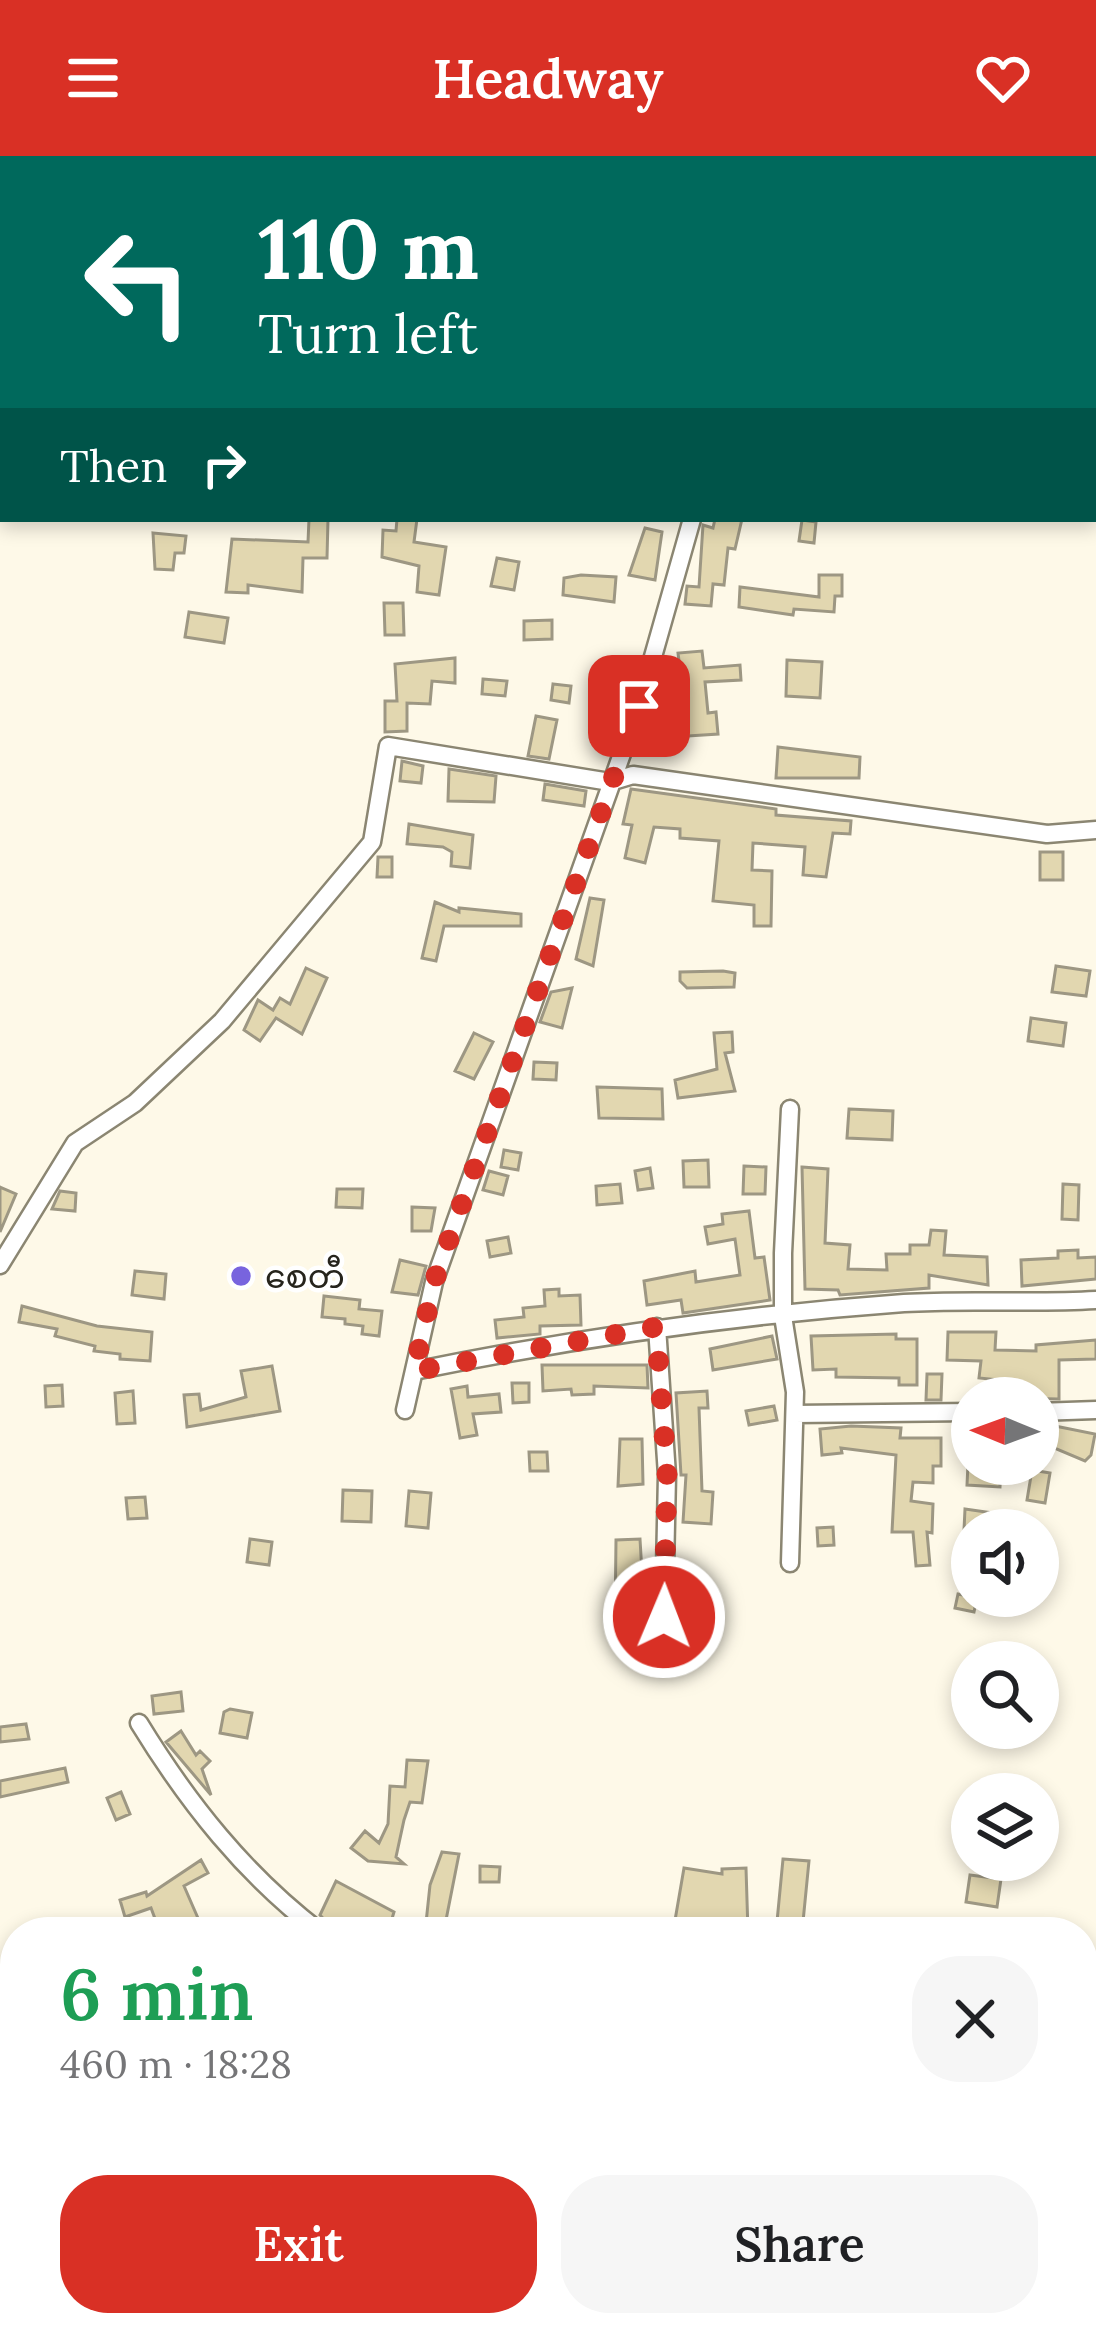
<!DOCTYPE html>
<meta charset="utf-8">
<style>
body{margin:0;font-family:Lora,"Noto Sans Myanmar",serif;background:#f6f6f6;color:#202124;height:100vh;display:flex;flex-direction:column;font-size:45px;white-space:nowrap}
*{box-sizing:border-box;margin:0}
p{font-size:39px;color:#757577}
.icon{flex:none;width:66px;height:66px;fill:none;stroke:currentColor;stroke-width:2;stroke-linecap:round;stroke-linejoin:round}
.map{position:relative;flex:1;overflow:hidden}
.drawer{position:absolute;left:0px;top:1761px;width:1098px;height:420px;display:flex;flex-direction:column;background:#fff;border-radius:48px 48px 0 0;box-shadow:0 6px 18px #0003}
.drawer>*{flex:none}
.hud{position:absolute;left:0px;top:0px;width:1098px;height:366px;box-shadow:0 6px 18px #0003;background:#00695c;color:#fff;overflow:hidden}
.needle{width:78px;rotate:271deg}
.tools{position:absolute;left:951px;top:1221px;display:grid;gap:24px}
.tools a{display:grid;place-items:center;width:108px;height:108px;border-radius:50%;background:#fff;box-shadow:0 6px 18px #0003;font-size:60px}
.pin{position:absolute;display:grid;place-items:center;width:102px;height:102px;color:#fff;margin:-51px;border-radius:24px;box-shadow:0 6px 18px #0006}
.me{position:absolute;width:132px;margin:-66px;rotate:1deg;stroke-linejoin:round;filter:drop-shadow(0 0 9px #0008)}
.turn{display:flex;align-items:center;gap:42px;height:252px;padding:0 60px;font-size:54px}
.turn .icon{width:156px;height:156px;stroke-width:2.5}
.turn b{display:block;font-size:84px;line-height:102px}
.then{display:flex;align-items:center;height:114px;padding:0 60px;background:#0003;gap:24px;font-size:45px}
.round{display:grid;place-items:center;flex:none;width:126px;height:126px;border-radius:48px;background:#f6f6f6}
.summary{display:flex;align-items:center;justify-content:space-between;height:204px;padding:0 60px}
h1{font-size:72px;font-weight:600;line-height:90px;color:#1e9e55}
.primary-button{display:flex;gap:24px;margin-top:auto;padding:24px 60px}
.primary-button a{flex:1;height:138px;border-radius:48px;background:#d93025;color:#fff;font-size:48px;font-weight:600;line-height:138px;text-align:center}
.primary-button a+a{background:#f6f6f6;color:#202124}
header{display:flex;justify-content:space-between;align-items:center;height:156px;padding:0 60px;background:#d93025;color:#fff;font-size:54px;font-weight:600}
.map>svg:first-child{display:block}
.building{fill:#e2d7b0;stroke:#9d9783;stroke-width:3}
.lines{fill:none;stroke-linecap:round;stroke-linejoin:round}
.street-casing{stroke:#8b8672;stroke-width:21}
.street{stroke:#fff;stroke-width:16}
.route{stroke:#d93025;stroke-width:21;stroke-dasharray:0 37.8}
.poi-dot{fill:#7864de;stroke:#fff;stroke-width:4.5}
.labels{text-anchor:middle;stroke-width:9;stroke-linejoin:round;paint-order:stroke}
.poi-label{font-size:33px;fill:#26241c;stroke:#fff;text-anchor:start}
</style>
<header><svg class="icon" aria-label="menu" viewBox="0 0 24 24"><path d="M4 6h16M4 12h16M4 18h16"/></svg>Headway<svg class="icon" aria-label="heart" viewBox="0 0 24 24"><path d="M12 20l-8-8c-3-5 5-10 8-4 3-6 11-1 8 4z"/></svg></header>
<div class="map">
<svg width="1096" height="2181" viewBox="0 0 1096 2181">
<rect width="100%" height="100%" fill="#fef9e8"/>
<path class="building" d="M309 363H328L327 402H303L302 436 248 429V437L226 436 232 383 308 386Z
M397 363H417L414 386 446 391 439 439 417 436 419 410 382 401 383 374 396 375Z
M715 363H742L735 393 728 392 724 429 713 428 711 450 685 448 687 430 699 431 703 369 713 372Z
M802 364 816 366 814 387 799 385Z
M645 372 662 376 655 424 629 419Z
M153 377 186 380 184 397H175L173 414 155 413Z
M497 402 519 406 514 434 491 430Z
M581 419 616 421 614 446 563 439 564 422Z
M819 419H842V440H835L834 456 794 453 793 459 739 451 740 431 819 441Z
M384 447H403L404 479H385Z
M189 456 228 462 224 487 185 481Z
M552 464V483L524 484V465Z
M702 495 704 512 740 509 741 524 705 526 708 557 716 556 718 578 673 581V530L682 529 678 497Z
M455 502V527L432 525 430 548 407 547V575L385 576V545H397L395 508Z
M787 504 822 506 820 542 786 540Z
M483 523 507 525 505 540 482 538Z
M553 528 571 530 569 547 551 544Z
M536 560 557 564 549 603 528 600Z
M778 591 860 601 859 622H776Z
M402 605 423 610 421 627 400 625Z
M449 613 496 620 494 646 448 645Z
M545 628 586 635 584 650 543 644Z
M631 633 776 653V659L851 665 850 678 833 677 826 721 803 719 805 691 753 687 752 714 772 715 771 770H754V749L713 745 719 685 680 682V673L654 671 645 707 625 702 632 669 623 668Z
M409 668 473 679 470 712 451 710 452 696 443 691 407 688Z
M1040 696H1063V724H1040Z
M378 701H392V721H377Z
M590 742 604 744 593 810 576 803Z
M435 746 459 756V752L521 758V770H444L436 805 422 802Z
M1056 810 1090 815 1086 840 1052 836Z
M306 812 327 822 302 878 276 862 260 885 244 874 258 844 273 854 280 842 290 848Z
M723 815 735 817 734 831 687 832 680 825V816Z
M572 832 562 872 540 866 551 836Z
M1031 862 1066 867 1063 890 1028 885Z
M732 876 733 896 725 897 735 935 678 942 675 924 717 913 714 877Z
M474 877 493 886 474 923 455 915Z
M534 906 557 907 556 924 533 923Z
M597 931 662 933 663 963 599 962Z
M849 953 893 955 892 984 847 982Z
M504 994 521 997 518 1014 501 1011Z
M708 1004 709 1031H684L683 1005Z
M744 1010 766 1011 765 1038H743Z
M802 1011 828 1013 825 1087 850 1089 848 1113 887 1114 886 1098H910V1089H929L931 1074 946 1075 944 1099 987 1101 988 1129 929 1119V1132L840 1139 838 1134 805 1133Z
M650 1012 653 1032 638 1034 635 1015Z
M489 1015 508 1020 503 1039 483 1034Z
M620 1028 622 1047 597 1049 596 1030Z
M1063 1028 1079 1029 1078 1064 1062 1063Z
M0 1031 16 1038 0 1076Z
M337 1033H363L362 1052 336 1051Z
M60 1035 76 1037 75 1055 52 1053Z
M412 1051 435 1052 431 1075H412Z
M749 1055 755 1102 764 1101 770 1144 683 1157 681 1144 647 1149 644 1125 695 1115 696 1126 740 1119 735 1083 708 1088 705 1071 723 1068 722 1058Z
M508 1081 511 1097 490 1101 487 1085Z
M1078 1094V1102L1096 1101V1123L1022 1130 1021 1104 1058 1102V1095Z
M400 1104 426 1110 418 1139 392 1136Z
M135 1115 166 1118 164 1143 132 1139Z
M559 1133V1140L580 1139 581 1169 540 1170V1178L497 1182 495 1164 524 1161 523 1152 545 1150 544 1134Z
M324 1140 360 1144 359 1153 382 1155 379 1180 362 1178 363 1170 345 1168V1163L322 1161Z
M22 1150 97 1170 152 1176 150 1205 120 1203V1198L94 1195 95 1190 55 1180 57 1173 19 1166Z
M948 1176H996L995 1194 1036 1195V1189L1096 1184V1203L1059 1204V1243L1000 1242V1224L979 1222 981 1205 947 1204Z
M896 1178V1183H917V1229H899V1222L836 1221V1213L813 1214 811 1180Z
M772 1180 777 1203 713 1214 710 1193Z
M542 1209H647L648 1232 594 1230V1238L572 1239 571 1233 543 1235Z
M272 1210 280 1255 187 1271 184 1239 199 1238 201 1254 246 1241 241 1215Z
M927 1218H942L941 1244H926Z
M512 1227H529V1246L513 1247Z
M62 1229 63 1250 46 1251 45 1230Z
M467 1230 468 1241 499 1238 501 1256 473 1258 477 1279 460 1282 451 1233Z
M133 1235 135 1267 117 1268 115 1237Z
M707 1235 708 1252H699L702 1335 713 1336 711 1368 683 1366 686 1319H681L676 1237Z
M774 1250 777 1264 749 1269 746 1255Z
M851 1270 901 1272 900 1282H941V1310H933V1327L913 1326 911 1345 933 1348 932 1377 927 1376 930 1409 916 1410 913 1376H892L896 1299 841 1292 842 1297 822 1299 820 1273Z
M1055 1270 1095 1278 1091 1299 1085 1305 1047 1289Z
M620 1283H642L643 1328 618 1330Z
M529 1296H547L548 1315H530Z
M968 1308H1001L1000 1331 967 1329Z
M1032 1314 1050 1317 1045 1347 1027 1344Z
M343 1334 372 1335 371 1366 342 1365Z
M409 1335 431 1337 428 1372 406 1370Z
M145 1341 147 1362 128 1363 126 1342Z
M965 1353 993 1357 991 1374H964Z
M833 1371 834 1389 818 1390 817 1372Z
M250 1383 272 1386 269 1409 247 1406Z
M640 1383 643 1434H637L635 1468 615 1467 616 1384Z
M958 1438 977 1442 974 1456 955 1452Z
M713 1444 714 1461 692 1462 691 1445Z
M181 1536 183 1555 154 1558 152 1540Z
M230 1553 252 1557 247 1582 220 1577 224 1556Z
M26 1568 29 1583 0 1586V1571Z
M181 1575 196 1599 200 1595 210 1605 202 1613 211 1639 166 1586Z
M407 1604 428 1605 422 1647 410 1646 404 1664 396 1701 404 1708 368 1705 351 1692 365 1675 379 1687 388 1668 390 1630 405 1631Z
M65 1612 68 1626 0 1641V1625Z
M121 1636 130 1658 116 1664 107 1642Z
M442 1696 459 1698 445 1769 426 1767 430 1729Z
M783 1703 809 1705 802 1776H776Z
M201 1704 208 1717 184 1730 204 1776H160L151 1752 125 1761 120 1744 146 1736 147 1740Z
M480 1710 500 1711 499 1726H480Z
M684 1712 722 1718V1713L746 1712 748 1776H673Z
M970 1719 1001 1723 997 1751 966 1746Z
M336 1725 394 1756 388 1776 332 1772 320 1759Z
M0 2044 15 2046 14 2074 0 2073Z"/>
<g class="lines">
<g class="street-casing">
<path id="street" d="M811 3 812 0
M0 1109 75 987 135 947 222 865 372 686 388 590 610 626 633 619 1047 678 1096 674
M657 1171 667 1319 664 1461
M414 1215C576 1182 738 1159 904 1147 967 1143 1032 1148 1096 1144
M405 1254 434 1126 639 550 692 363
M1038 1256 1096 1254
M795 1258 972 1256
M790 1407 795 1236 783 1160V1097L790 953
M139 1567C188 1647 245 1719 320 1776
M1083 1946 1096 1947
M651 2166 652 2181
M786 2181 787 2166"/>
</g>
<use href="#street" class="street"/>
</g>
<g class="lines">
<path class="route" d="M639 550 434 1126 414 1215 656 1171 667 1318 664 1461"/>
</g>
<circle class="poi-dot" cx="241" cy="1120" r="12"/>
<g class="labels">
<g class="poi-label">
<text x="265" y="1132">စေတီ</text>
</g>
</g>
</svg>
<div class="tools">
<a><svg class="needle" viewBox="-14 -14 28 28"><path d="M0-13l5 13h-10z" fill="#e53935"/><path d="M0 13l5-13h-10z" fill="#757577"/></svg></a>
<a><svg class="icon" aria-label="sound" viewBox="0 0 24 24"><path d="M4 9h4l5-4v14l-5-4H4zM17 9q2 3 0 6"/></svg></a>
<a><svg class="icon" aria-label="search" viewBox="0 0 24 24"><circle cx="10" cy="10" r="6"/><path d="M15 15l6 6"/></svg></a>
<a><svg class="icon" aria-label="layers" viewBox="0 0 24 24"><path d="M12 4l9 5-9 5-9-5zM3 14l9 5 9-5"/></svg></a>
</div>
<div class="pin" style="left:639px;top:550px;background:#d93025"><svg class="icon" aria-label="arrive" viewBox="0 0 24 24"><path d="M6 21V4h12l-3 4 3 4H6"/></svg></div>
<svg class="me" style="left:664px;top:1461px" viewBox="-20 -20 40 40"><circle r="17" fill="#d93025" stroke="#fff" stroke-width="3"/><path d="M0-11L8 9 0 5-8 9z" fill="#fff"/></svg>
<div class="hud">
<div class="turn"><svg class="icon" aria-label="left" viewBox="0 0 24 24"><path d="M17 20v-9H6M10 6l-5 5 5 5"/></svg><div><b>110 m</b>Turn left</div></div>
<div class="then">Then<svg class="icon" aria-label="right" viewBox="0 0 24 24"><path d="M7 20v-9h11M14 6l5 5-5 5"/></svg></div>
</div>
<section class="drawer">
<div class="summary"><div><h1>6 min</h1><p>460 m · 18:28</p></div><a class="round"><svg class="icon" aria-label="close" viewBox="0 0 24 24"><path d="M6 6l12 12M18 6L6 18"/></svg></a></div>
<div class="primary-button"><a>Exit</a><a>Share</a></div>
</section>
</div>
